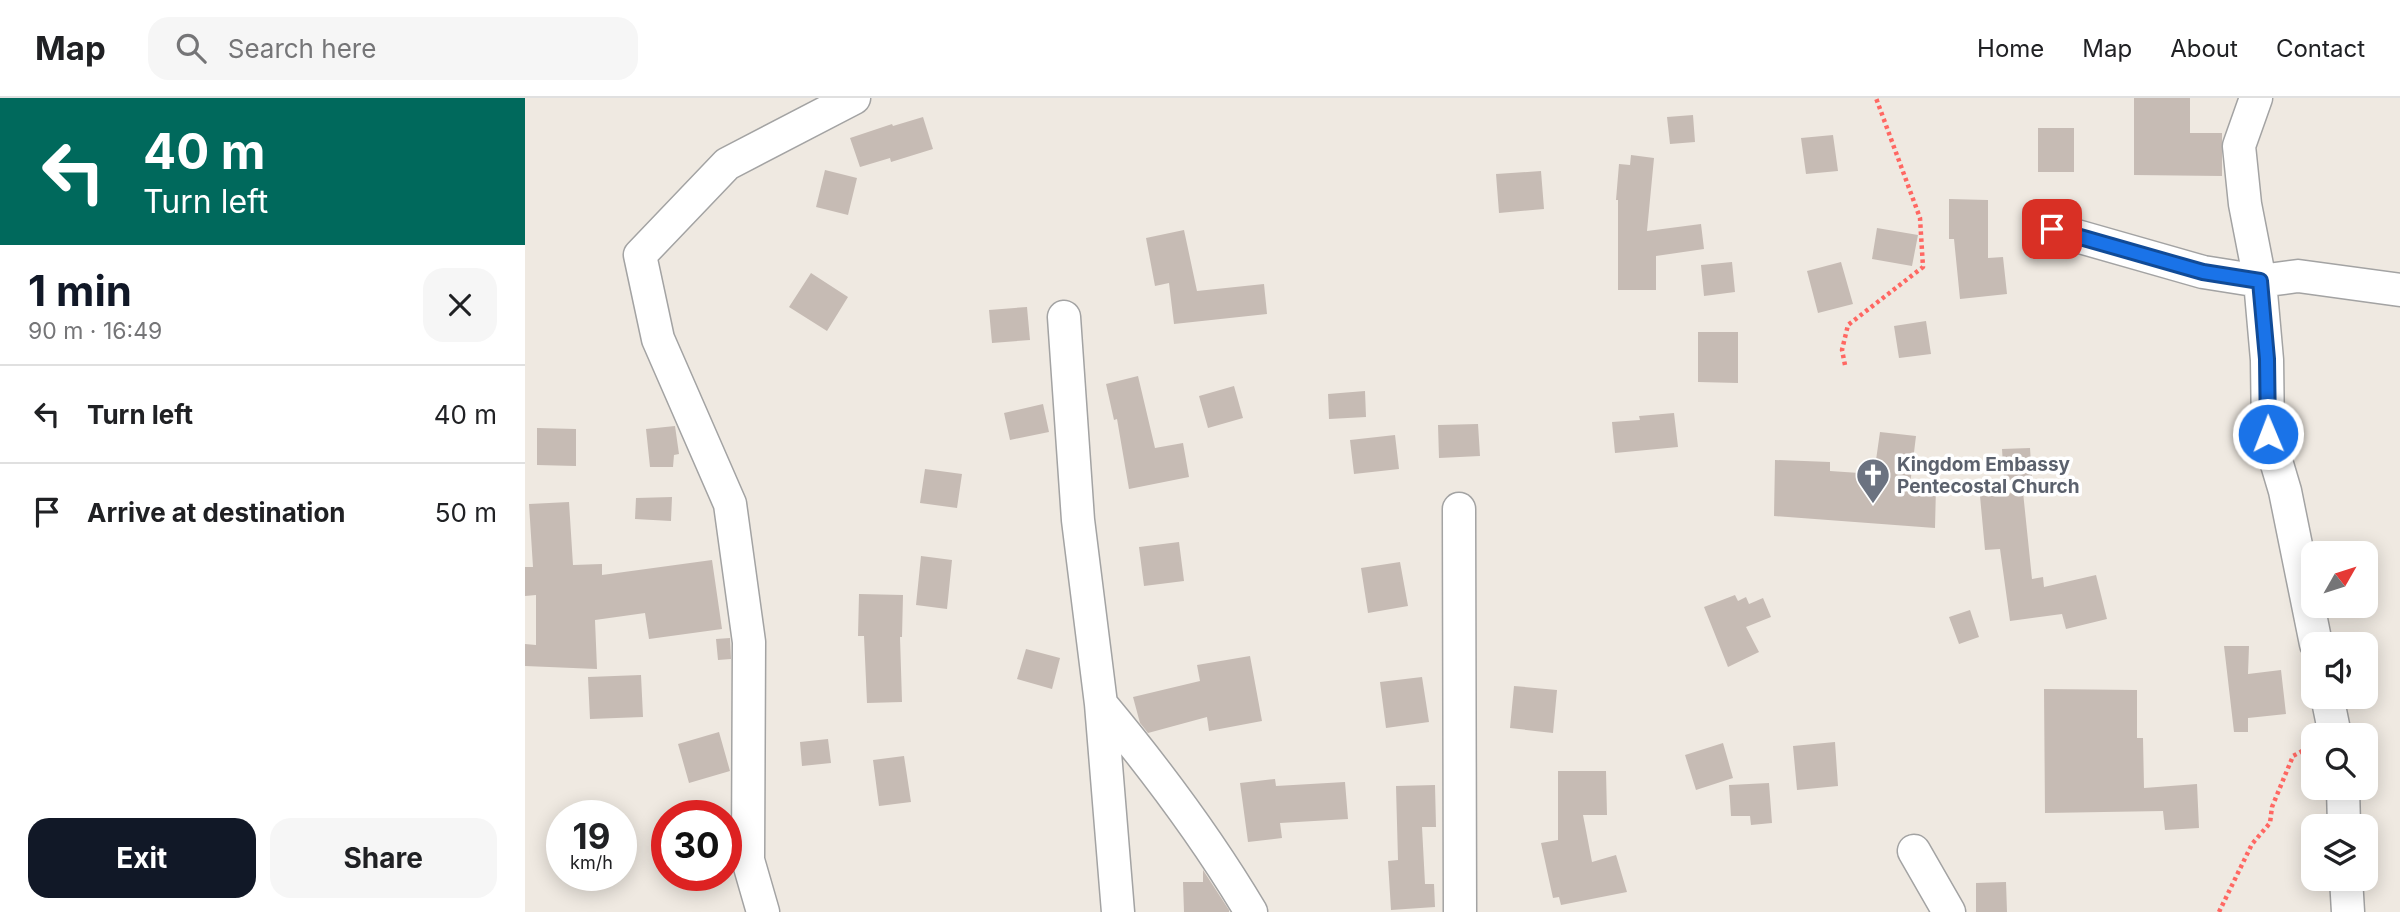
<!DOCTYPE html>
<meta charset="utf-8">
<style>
body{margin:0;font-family:Inter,sans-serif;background:#f6f6f6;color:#202124;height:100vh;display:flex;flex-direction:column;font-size:26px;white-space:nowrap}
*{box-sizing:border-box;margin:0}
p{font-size:23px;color:#757577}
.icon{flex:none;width:38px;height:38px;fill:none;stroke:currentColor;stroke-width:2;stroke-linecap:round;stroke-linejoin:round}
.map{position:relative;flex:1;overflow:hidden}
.panel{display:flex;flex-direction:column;background:#fff;width:525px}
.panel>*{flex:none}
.guide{background:#00695c;color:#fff;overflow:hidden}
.needle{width:46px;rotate:51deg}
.fabs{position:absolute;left:1776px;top:443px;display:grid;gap:14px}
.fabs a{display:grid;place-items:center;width:77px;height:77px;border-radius:14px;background:#fff;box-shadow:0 4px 18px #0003;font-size:35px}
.speed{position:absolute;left:21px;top:702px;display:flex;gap:14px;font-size:35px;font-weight:700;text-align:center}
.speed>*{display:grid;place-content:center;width:91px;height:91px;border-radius:50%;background:#fff;box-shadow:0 4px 18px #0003;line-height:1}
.speed small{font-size:18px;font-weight:400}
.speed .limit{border:10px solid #d22;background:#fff;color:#111}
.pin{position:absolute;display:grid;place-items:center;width:60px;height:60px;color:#fff;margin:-30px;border-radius:14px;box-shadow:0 4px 10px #0006}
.me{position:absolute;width:77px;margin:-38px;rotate:359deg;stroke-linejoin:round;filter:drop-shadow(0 0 5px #0008)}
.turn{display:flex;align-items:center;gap:24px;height:147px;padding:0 28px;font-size:32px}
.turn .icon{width:91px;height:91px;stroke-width:2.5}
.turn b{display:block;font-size:49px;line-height:60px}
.round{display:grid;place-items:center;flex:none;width:74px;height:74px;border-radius:21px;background:#f6f6f6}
.head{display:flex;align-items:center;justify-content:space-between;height:119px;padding:0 28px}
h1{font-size:42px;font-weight:700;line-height:52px;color:#111827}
.button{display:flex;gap:14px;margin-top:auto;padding:14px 28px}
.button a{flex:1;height:80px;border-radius:21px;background:#111827;color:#fff;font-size:28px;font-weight:700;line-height:80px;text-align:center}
.button a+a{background:#f6f6f6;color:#202124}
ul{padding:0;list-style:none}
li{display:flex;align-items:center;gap:21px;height:98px;padding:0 28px;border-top:2px solid #e0e0e0}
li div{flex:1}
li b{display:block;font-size:26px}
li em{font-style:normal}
header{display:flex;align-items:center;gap:42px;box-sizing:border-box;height:98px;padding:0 35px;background:#fff;border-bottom:2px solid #e0e0e0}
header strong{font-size:33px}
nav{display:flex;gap:38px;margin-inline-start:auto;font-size:24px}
.search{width:490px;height:63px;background:#f6f6f6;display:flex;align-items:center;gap:18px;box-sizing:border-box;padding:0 24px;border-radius:21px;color:#757577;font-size:26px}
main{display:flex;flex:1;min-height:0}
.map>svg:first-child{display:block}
.building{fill:#c6bbb4}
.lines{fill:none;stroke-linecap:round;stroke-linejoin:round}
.street-casing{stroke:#a3a3a3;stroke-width:35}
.path{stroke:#ff6762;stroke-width:4.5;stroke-dasharray:3.5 3.5;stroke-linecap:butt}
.street{stroke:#fff;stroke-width:32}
.route-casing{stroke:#114b97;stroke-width:18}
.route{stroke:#1a73e8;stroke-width:12}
.labels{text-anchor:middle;stroke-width:7;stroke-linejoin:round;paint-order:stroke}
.worship-label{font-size:19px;font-weight:bold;fill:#5b616d;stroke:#fff;text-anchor:start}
</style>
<header>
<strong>Map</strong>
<div class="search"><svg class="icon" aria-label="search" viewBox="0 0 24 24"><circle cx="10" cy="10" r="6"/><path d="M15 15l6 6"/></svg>Search here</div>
<nav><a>Home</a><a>Map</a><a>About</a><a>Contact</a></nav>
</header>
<main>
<section class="panel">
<div class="guide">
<div class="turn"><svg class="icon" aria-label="left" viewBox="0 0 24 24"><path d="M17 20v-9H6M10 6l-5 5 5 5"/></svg><div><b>40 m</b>Turn left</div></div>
</div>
<div class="head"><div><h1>1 min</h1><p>90 m · 16:49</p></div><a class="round"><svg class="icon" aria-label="close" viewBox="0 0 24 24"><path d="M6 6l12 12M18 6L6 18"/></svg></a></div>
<ul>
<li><svg class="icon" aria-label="left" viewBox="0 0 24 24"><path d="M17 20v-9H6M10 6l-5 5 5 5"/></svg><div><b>Turn left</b></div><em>40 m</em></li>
<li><svg class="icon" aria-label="arrive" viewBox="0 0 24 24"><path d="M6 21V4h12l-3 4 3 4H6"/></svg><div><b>Arrive at destination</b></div><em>50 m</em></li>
</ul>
<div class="button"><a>Exit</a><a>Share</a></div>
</section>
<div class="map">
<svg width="1875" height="814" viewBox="0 0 1875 814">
<rect width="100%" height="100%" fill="#efe9e1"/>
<path class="building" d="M1609 0H1665V35H1697V78L1609 77Z
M1168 17 1170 44 1145 46 1142 19Z
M398 19 408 51 366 64 365 60 335 69 325 40 367 26 368 28Z
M1513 30H1549V74H1513Z
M1308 37 1313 73 1281 76 1276 40Z
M1106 57 1129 60 1122 133 1176 126 1179 151 1131 158V192H1093V102H1091L1094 66 1105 67Z
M300 72 332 80 323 117 291 109Z
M1016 73 1019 111 974 115 971 76Z
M1424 101 1463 102V160L1478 159 1482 196 1435 201 1429 141H1424Z
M1352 130 1393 137 1387 168 1347 161Z
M659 132 672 193 739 186 742 216 649 226 644 185 630 188 621 140Z
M1207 164 1210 194 1179 198 1176 167Z
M1316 164 1328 206 1293 215 1282 173Z
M286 175 323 199 302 233 264 209Z
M502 209 505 242 467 245 464 212Z
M1401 223 1406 256 1374 260 1369 228Z
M1173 234H1213V285L1173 284Z
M613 278 630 350 658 345 664 379 604 391 592 321 589 322 581 286Z
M709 288 718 320 683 330 674 298Z
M840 293 841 319 804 321 803 296Z
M518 306 524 334 485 342 479 315Z
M1149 315 1153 349 1090 355 1087 324 1115 322 1114 318Z
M953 326 955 358 914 360 913 327Z
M150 328 154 356 149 357 148 369H125L121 331Z
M12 330 51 331V368L12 367Z
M1355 334 1391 338 1385 387 1411 388 1410 430 1249 418 1250 362 1305 364V373L1349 376Z
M870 337 874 371 829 376 825 342Z
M1505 350 1507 381 1479 382 1477 351Z
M400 371 437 376 432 410 395 405Z
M1498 394 1507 481 1518 479 1519 489 1571 477 1582 521 1541 531 1537 516 1485 523 1475 451 1460 452 1455 398Z
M147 399 146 423 110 421 111 400Z
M44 404 48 467 77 466V477L187 462 197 531 124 541 120 515 70 522 72 571 0 568V546L11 547V497L0 498V469H8L4 406Z
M654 444 659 483 619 488 614 449Z
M396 458 427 462 422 511 391 507Z
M875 464 883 508 843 515 836 470Z
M334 496 378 497 377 539H375L377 604 342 605 339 538H333Z
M1210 497 1213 503 1221 499 1224 506 1238 500 1246 519 1221 529 1234 554 1203 569 1179 509Z
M1445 512 1454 539 1434 546 1424 519Z
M205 540 206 561 193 562 191 541Z
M1699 548H1724L1723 576 1756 572 1761 616 1723 620V634H1709Z
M501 551 535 560 527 591 492 581Z
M725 558 737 623 684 633 682 619 623 635 615 625 608 599 675 583 672 567Z
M116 577 118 619 65 621 63 579Z
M897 579 904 624 861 630 855 584Z
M989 588 1032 592 1028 635 985 630Z
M1519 591 1612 592V640H1618L1619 690 1672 686 1674 730 1640 732 1638 713 1520 715Z
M194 634 205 673 164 685 153 646Z
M303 641 306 665 277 668 275 644Z
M1310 644 1313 688 1272 692 1268 648Z
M1198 645 1208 680 1171 692 1160 657Z
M379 658 386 704 354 708 348 662Z
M1033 673H1081L1082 717H1058L1067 764 1091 757 1102 794 1036 807 1034 799 1028 800 1016 745 1033 742Z
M750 681 751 688 820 684 823 721 755 725 757 740 723 744 715 685Z
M1244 685 1247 725 1226 727 1225 718H1206L1204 687Z
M910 687 911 729H897L900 786H909L910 809 866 812 863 763 873 762 871 688Z
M678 772 704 812V814H659L658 784H678Z
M1481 784 1482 814H1451V785Z"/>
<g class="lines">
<g class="street-casing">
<path id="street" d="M1731 0 1714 48 1720 106 1735 183 1773 178 1875 192
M1527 131 1678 174 1735 183 1742 262 1743 336 1760 393 1791 546
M539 219 553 422 576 606 593 814
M934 411 935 814
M1802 598 1810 637
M576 606C631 672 682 740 726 814
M1818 690 1819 728
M1389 753 1424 814
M1821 780 1823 814
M238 814 223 762 224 544 205 406 133 241 115 157 202 66 329 0"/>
</g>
<path class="path" d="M1320 267 1317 252 1323 227 1398 169 1395 120 1351 0
M1694 814 1727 746 1745 725 1747 709 1768 658 1783 650 1786 652"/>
<use href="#street" class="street"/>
</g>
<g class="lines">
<g class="route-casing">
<path id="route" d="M1527 131 1678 174 1735 183 1742 261 1743 336"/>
</g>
<use href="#route" class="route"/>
</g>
<defs>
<g id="church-pin" transform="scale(1.75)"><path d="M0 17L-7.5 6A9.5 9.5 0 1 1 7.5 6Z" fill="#6b7280" stroke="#fff"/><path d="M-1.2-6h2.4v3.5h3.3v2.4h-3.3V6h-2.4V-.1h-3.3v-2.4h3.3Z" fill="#fff"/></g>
</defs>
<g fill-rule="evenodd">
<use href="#church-pin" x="1348" y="377"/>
</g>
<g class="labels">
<g class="worship-label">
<text x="1372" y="373">Kingdom Embassy<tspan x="1372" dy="22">Pentecostal Church</tspan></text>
</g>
</g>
</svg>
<div class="fabs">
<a><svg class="needle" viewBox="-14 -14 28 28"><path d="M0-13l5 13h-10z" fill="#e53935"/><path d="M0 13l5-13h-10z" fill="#757577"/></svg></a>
<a><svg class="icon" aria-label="sound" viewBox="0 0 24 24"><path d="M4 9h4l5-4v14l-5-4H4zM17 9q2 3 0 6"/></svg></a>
<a><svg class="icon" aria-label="search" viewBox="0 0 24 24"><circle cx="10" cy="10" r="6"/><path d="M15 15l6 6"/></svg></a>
<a><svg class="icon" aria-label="layers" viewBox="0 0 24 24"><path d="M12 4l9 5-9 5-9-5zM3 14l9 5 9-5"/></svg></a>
</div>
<div class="speed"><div>19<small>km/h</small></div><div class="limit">30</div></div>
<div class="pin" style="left:1527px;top:131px;background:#d93025"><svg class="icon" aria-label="arrive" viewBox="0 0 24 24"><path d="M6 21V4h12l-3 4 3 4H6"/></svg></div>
<svg class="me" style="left:1743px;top:336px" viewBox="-20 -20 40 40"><circle r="17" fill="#1a73e8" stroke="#fff" stroke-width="3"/><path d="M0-11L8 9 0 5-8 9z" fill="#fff"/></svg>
</div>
</main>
